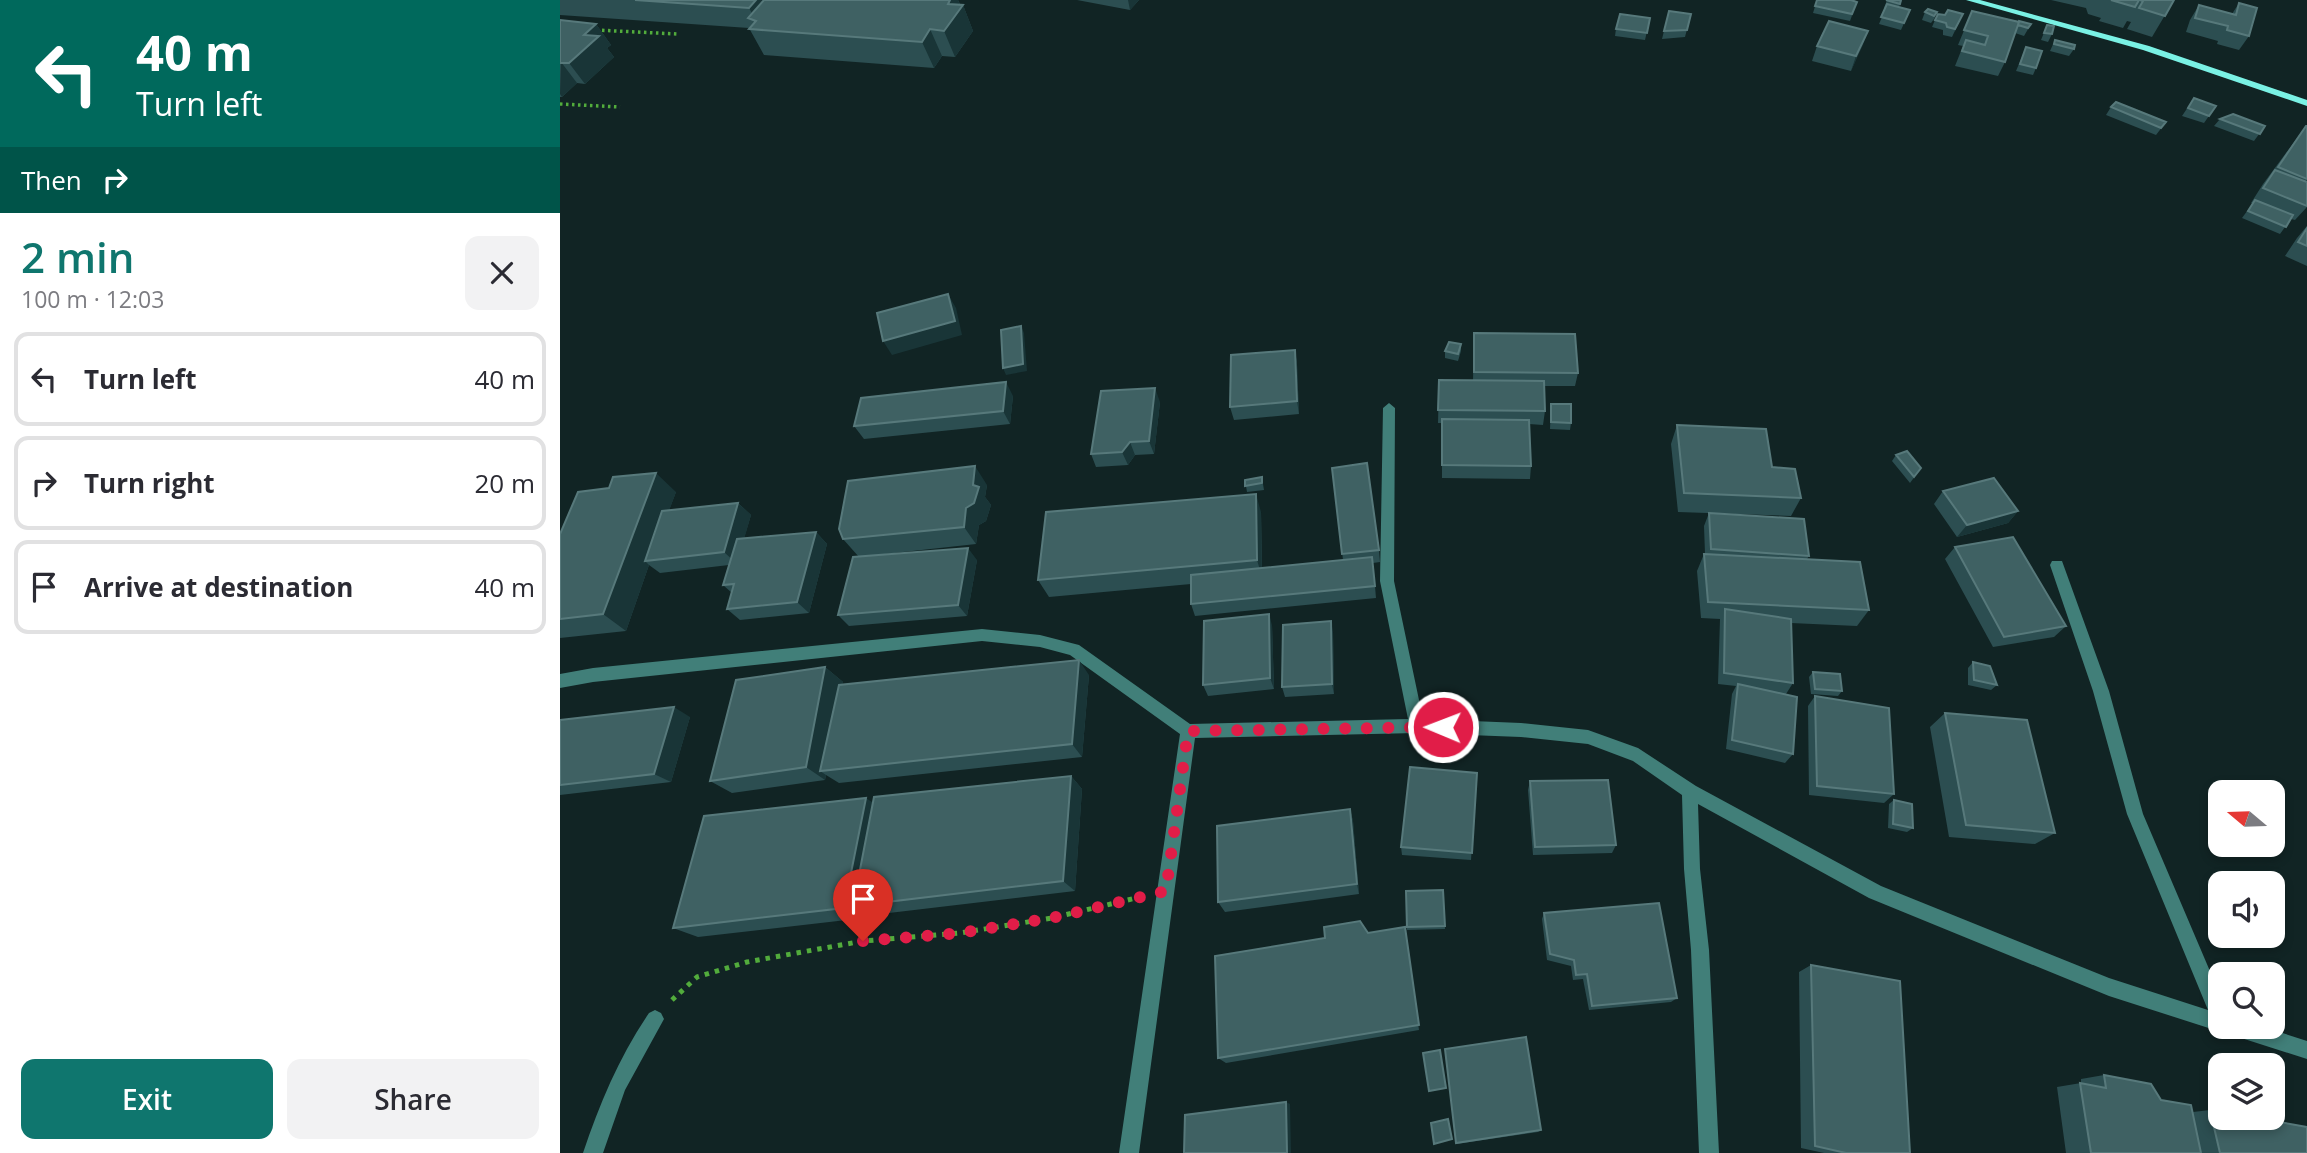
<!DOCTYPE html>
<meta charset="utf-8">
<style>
body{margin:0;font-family:"Open Sans",sans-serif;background:#f2f2f3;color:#2b2b33;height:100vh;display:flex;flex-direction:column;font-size:26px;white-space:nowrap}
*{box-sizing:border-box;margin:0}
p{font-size:23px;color:#7c7c81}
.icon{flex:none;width:38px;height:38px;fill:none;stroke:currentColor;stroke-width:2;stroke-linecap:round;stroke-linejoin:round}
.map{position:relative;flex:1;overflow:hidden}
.panel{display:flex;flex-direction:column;background:#fff;width:560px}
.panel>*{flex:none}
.hud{background:#00695c;color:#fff;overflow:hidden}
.needle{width:46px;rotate:289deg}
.tools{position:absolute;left:1648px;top:780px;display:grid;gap:14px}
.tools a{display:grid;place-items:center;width:77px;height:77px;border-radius:14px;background:#fff;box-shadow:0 4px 10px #0003;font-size:35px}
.pin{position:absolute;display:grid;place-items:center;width:60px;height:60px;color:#fff;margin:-72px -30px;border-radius:50% 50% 50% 0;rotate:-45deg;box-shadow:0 0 7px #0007}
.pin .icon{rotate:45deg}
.me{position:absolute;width:77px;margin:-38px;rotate:271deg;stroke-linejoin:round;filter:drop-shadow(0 0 5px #0008)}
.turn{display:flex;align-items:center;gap:24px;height:147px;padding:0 21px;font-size:32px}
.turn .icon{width:91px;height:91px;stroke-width:2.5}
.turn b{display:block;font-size:49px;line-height:60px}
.then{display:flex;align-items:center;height:66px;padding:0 21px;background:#0003;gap:14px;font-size:26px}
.round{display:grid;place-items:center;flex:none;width:74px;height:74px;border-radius:14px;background:#f2f2f3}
.summary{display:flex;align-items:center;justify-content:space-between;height:119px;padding:0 21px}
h1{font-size:42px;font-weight:600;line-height:52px;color:#0f766e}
.button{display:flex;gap:14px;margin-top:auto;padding:14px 21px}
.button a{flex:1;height:80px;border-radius:14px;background:#0f766e;color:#fff;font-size:28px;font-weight:600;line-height:80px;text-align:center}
.button a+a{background:#f2f2f3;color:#2b2b33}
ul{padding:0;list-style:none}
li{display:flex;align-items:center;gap:21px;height:94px;margin:0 14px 10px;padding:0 7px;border:4px solid #e1e1e2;border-radius:14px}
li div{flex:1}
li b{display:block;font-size:26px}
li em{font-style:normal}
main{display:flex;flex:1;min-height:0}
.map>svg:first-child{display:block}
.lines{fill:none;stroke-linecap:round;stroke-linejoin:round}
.path-far1{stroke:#52ac3c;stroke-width:3.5;stroke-dasharray:2.5 3.5;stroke-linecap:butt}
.path{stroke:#52ac3c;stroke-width:5;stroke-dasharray:4.5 6;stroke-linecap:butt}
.street{fill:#417f79;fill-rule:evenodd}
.secondary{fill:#7af1e4;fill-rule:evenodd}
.wall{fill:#2c4e51}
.shaded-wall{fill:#193537}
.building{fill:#3f6163;stroke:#57797b;stroke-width:2}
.route{stroke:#e11d48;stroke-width:12;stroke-dasharray:0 21.6}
</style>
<main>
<section class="panel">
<div class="hud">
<div class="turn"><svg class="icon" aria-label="left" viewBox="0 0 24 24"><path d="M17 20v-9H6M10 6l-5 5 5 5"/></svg><div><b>40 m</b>Turn left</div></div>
<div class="then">Then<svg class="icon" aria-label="right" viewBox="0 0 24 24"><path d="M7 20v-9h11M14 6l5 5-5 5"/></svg></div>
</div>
<div class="summary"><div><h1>2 min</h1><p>100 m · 12:03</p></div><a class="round"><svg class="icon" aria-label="close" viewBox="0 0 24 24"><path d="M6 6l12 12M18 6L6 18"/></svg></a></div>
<ul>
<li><svg class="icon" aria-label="left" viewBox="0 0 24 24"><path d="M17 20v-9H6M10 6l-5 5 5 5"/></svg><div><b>Turn left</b></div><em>40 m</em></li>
<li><svg class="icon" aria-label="right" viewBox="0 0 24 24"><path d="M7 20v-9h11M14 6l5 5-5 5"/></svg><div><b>Turn right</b></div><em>20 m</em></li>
<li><svg class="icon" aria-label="arrive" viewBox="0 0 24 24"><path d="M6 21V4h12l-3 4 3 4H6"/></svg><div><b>Arrive at destination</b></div><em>40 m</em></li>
</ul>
<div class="button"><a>Exit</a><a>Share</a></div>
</section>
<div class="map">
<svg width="1747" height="1153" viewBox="0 0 1747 1153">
<rect width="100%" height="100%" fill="#112424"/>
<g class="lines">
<path class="path-far1" d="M36 30 117 34
M0 104 60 107"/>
<path class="path" d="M112 1000 137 977 187 962 303 941 400 933 492 918 576 898"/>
<path class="street" d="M829 403 835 408 834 581 863 719 961 723 1028 730 1078 748 1136 786 1321 886 1549 978 1648 1010 1567 814 1533 691 1490 565 1492 561H1502L1549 691 1583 814 1661 997V1027H1704L1747 1041V1059L1675 1036 1669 1033 1667 1029 1661 1032 1549 996 1309 898 1138 804 1140 869 1149 950 1159 1153H1139L1131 950 1124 869 1122 795 1073 761 1028 744 961 737 857 733 635 738 579 1153H559L620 734 510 655 480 647 422 641 33 682 0 688V674L33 668 422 629 480 635 519 645 630 724 848 719 820 581 823 408Z
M95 1010 101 1013 104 1019 65 1090 43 1153H23C40 1103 59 1057 89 1013Z"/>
<path class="secondary" d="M1406 0H1420L1589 46 1747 100V106L1583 50Z"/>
</g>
<path class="wall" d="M0 0H398L400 4 403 5 413 31 395 57 382 56 374 68 204 55 189 28 0 15Z
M517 0H579L570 10Z
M1257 0 1297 2 1290 21 1253 13Z
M1327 0H1342L1339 7 1350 10 1341 30 1319 24 1326 8H1324Z
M1491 0H1614L1592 37 1567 29 1571 22 1567 21 1563 28 1539 21 1541 18 1528 14 1526 8Z
M1679 3 1689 36 1679 50 1657 44 1658 41 1626 32 1630 20 1639 5 1672 14Z
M1412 11 1471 24 1464 36 1455 33 1445 62 1438 76 1395 66 1403 46 1398 45Z
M1365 12H1377L1374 19 1371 23 1362 20Z
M1131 14 1125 37 1102 39 1104 31Z
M1403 14 1392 37 1383 35V30L1372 27 1375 20 1385 15Z
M1090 18 1085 40 1055 36 1056 29Z
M0 20 36 24 51 45 47 48 54 57 25 84 17 83 2 97H0Z
M1487 25 1492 34 1488 42 1481 40Z
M1308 31 1291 71 1252 61 1257 46Z
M1495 40 1514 49 1509 56 1490 51Z
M1466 47 1476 68 1473 75 1456 71Z
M1634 98 1656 106 1644 123 1622 116Z
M1551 107 1606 122 1596 135 1546 115Z
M1660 119 1705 126 1694 141 1654 126Z
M1746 126 1747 207 1735 220 1731 219 1720 234 1682 218 1693 203H1691L1703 184Z
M1747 226V266L1725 256 1737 238Z
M914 333 1018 373 1015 386H984L985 411 983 425 969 424 971 466 970 479 882 478V423H878L879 380H913Z
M901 344V351L898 361 885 358V351Z
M735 350 737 364 739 414 674 420 670 407Z
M453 396 450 424 304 439 294 426Z
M600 402 594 454 575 455 568 465 536 467 531 454Z
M991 404 1011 423 1010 430 990 429Z
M1117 425 1212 467 1241 498 1231 516 1118 512 1111 444Z
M1336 455 1361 468 1350 483 1332 461Z
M772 468 819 550 820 562 813 563 816 598 635 616 631 604V584L489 597 478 580 701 512 702 568 783 560Z
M685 480 703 484 704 490 687 492Z
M427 485 425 497 431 505 426 521 419 525 416 544 307 556 417 560 407 616 289 626 278 615 299 557 283 539Z
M1383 491 1458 511 1448 523 1397 537 1374 504Z
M116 492 109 510 178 503 191 515 184 538 256 532 267 544 249 613 180 620 167 609 172 593 163 585 169 565 100 573 89 565 66 631 0 638V534Z
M1149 513 1249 556 1247 559 1309 610 1297 626 1231 623 1233 683 1226 694 1233 754 1225 763 1166 749 1172 694 1176 686 1158 684 1160 619 1141 618 1137 571 1144 554H1145L1144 526Z
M1395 547 1506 626 1494 637 1433 647 1385 559Z
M712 625 714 689 648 696 643 685Z
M773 632 774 694 725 697 722 687Z
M1413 662 1437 685 1431 690 1408 685V668Z
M265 667 283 682 282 684 529 675 522 757 279 783 266 775 265 780 172 793 150 781Z
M1253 672 1282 691 1278 696 1251 694 1249 677Z
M1255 696 1334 794 1324 803 1249 795 1248 706Z
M1385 713 1495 833 1475 844 1389 837 1370 727Z
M130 717 111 782 0 795V720Z
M917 773 911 860 842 855 841 847Z
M511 776 522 789 515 891 312 915 305 912 304 918 138 937 113 928 313 803Z
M970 781 1056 845 1052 853 973 855 968 790Z
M1334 800 1353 828 1347 832 1328 828 1329 804Z
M790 809 793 821 799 894 665 912 658 902Z
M883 890 885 929 847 930 846 891Z
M984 913 1117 998 1111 1002 1029 1010 1023 979 1013 980 1011 966 987 960 982 919Z
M845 927 859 1030 666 1063 658 1058Z
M1251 965 1350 1153H1264L1241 1148 1239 972Z
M885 1049 981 1130 978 1132 896 1144Z
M1544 1075 1601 1100 1633 1112 1650 1110 1747 1153H1506L1497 1087 1521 1083V1079Z"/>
<path class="shaded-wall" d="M196 0H225L201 29 189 8Z
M390 0H398L401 7 403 5 413 31 395 57 384 31 388 4Z
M568 0H579L570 10Z
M36 24 51 45 47 48 54 57 25 84 9 63 24 35Z
M370 29 382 56 374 68 362 42Z
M1308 31 1303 45 1291 71 1296 56Z
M1 62 17 83 2 97 0 94Z
M388 294 396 308 402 335 332 355 323 341Z
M461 326 464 333 467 371 446 375 443 368Z
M735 350 737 364 739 414 737 401Z
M446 382 453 396 450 424 443 411Z
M595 388 600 402 594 454 589 441Z
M570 442 575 455 568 465 562 452Z
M415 466 427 485 425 497 431 505 426 521 419 525 416 544 404 527 406 508 413 485Z
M96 473 116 492 91 560 85 561 89 565 66 631 43 614Z
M696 494 701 512 702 577 697 560Z
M178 503 191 515 177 564 164 552Z
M1458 511 1448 523 1397 537 1407 525Z
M256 532 267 544 249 613 237 602Z
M408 548 417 560 407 616 398 605Z
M709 614 712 625 714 689 710 678Z
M771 621 773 632 774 694 772 684Z
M519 660 529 675 522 757 512 744Z
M265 667 283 682 267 770 260 771 266 775 265 780 246 767Z
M114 707 130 717 111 782 94 774Z
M511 776 522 789 515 891 503 881Z
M306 798 324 810 293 906 305 912 304 918 284 908Z
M790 809 793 821 799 894 797 884Z
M726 1102 730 1104 731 1153H727Z"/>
<path class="building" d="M75 0H196L189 8Z
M204 0H390L388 4 403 5 384 31 370 29 362 42 189 29 196 21 188 18Z
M1257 0H1291L1297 2 1292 14 1255 6Z
M1326 0H1341L1340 4Z
M1551 0H1579L1575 7Z
M1580 0H1614L1605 16 1579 8 1583 1Z
M1679 3 1697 8 1689 36 1667 30 1668 26 1635 18 1639 5 1676 15Z
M1327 4 1350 10 1344 23 1321 17Z
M1368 9 1377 12 1374 16 1365 12Z
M1388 10 1403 14 1395 29 1387 27 1386 23 1375 20 1378 14 1385 15Z
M1109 11 1131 14 1127 30 1104 31Z
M1412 11 1459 22 1445 62 1402 51 1406 40 1425 45 1428 36 1404 30Z
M1060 14 1090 18 1087 33 1056 29Z
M0 20 36 24 24 35 39 36 9 63H0Z
M1269 21 1308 31 1296 56 1257 46Z
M1459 21 1471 24 1468 28 1458 25Z
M1487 25 1494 26 1492 34 1484 33Z
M1495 40 1515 45 1514 49 1494 44Z
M1466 47 1482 51 1476 68 1460 64Z
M1634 98 1656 106 1649 116 1628 108Z
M1556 102 1606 122 1601 128 1551 107Z
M1673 114 1705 126 1700 134 1660 119Z
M1746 126H1747V179L1718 167Z
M1715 170 1747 182V206L1703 188Z
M1695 200 1733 215 1726 227 1688 211Z
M1747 228V246L1738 242Z
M388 294 395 321 323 341 317 313Z
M461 326 463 364 443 368 441 330Z
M914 333 1015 334 1018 373 914 372Z
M889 342 901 344 898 354 885 351Z
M735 350 737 401 670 407 671 355Z
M879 380 984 381 985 411 878 410Z
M446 382 443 411 294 426 301 398Z
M595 388 589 441 570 442 562 452 531 454 541 391Z
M991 404H1011V423L991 422Z
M882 419 969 420 971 466 882 465Z
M1117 425 1206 429 1212 467 1235 469 1241 498 1124 493Z
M1347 451 1361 468 1354 477 1336 455Z
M807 463 819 550 782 554 772 468Z
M415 466 413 485 419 487 414 503 406 508 404 527 283 539 279 529 288 481Z
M96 473 43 614 0 619V534L18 492 49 488 53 477Z
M702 477V483L685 486V480Z
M1434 478 1458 511 1407 525 1383 491Z
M696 494 697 560 478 580 486 512Z
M178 503 164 552 85 561 102 511Z
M1149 513 1244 519 1249 556 1151 549Z
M256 532 237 602 167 609 174 584 163 585 177 539Z
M1453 537 1506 626 1444 637 1395 547Z
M408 548 398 605 278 615 293 557Z
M1144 554 1300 562 1309 610 1148 602Z
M812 557 815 586 631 604V575Z
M1165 609 1231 619 1233 683 1164 673Z
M709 614 710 678 643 685 644 621Z
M771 621 772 684 722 687 723 625Z
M519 660 512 744 260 771 279 685Z
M1413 662 1430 666 1437 685 1414 680Z
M265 667 246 767 150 781 176 680Z
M1253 672 1280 674 1282 691 1255 689Z
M1178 684 1237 697 1233 754 1172 740Z
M1255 696 1329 708 1334 794 1257 786Z
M114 707 94 774 0 785V720Z
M1385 713 1467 720 1495 833 1406 825Z
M850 767 917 773 912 853 841 847Z
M511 776 503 881 293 906 314 797Z
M1048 780 1056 845 975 847 970 781Z
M306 798 284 908 113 928 144 816Z
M1334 800 1352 804 1353 828 1333 824Z
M790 809 797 884 658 902 657 826Z
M883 890 885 926 847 927 846 891Z
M1099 903 1117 998 1032 1006 1027 974 1016 975 1014 960 990 954 984 913Z
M800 921 808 933 845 927 859 1025 658 1058 655 956 765 938 764 927Z
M1251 965 1340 981 1350 1153H1286L1255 1146Z
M966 1037 981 1130 896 1143 885 1049Z
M880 1050 886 1088 869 1091 863 1053Z
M1544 1075 1591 1084 1601 1100 1631 1105 1641 1153H1531L1520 1083 1546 1088Z
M726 1102 727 1153H624L625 1115Z
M1650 1110 1661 1112V1118H1697L1747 1127V1153H1660Z
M888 1119 892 1139 874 1144 871 1123Z"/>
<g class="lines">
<path class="route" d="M303 941 400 933 492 918 606 891 628 731 883 727"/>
</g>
</svg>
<div class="tools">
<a><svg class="needle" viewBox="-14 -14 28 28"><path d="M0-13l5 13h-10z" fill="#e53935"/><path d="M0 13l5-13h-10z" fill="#7c7c81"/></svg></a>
<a><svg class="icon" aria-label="sound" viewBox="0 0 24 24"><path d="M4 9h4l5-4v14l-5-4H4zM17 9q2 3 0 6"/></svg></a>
<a><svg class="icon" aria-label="search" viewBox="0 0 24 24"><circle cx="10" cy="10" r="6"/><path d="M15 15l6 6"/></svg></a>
<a><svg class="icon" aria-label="layers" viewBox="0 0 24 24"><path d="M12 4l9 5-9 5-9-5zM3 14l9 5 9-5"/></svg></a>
</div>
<div class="pin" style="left:303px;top:941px;background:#d93025"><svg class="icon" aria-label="arrive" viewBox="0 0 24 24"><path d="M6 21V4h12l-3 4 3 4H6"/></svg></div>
<svg class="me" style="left:883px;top:727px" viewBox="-20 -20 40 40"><circle r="17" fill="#e11d48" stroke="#fff" stroke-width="3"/><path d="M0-11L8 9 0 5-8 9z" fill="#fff"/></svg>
</div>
</main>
